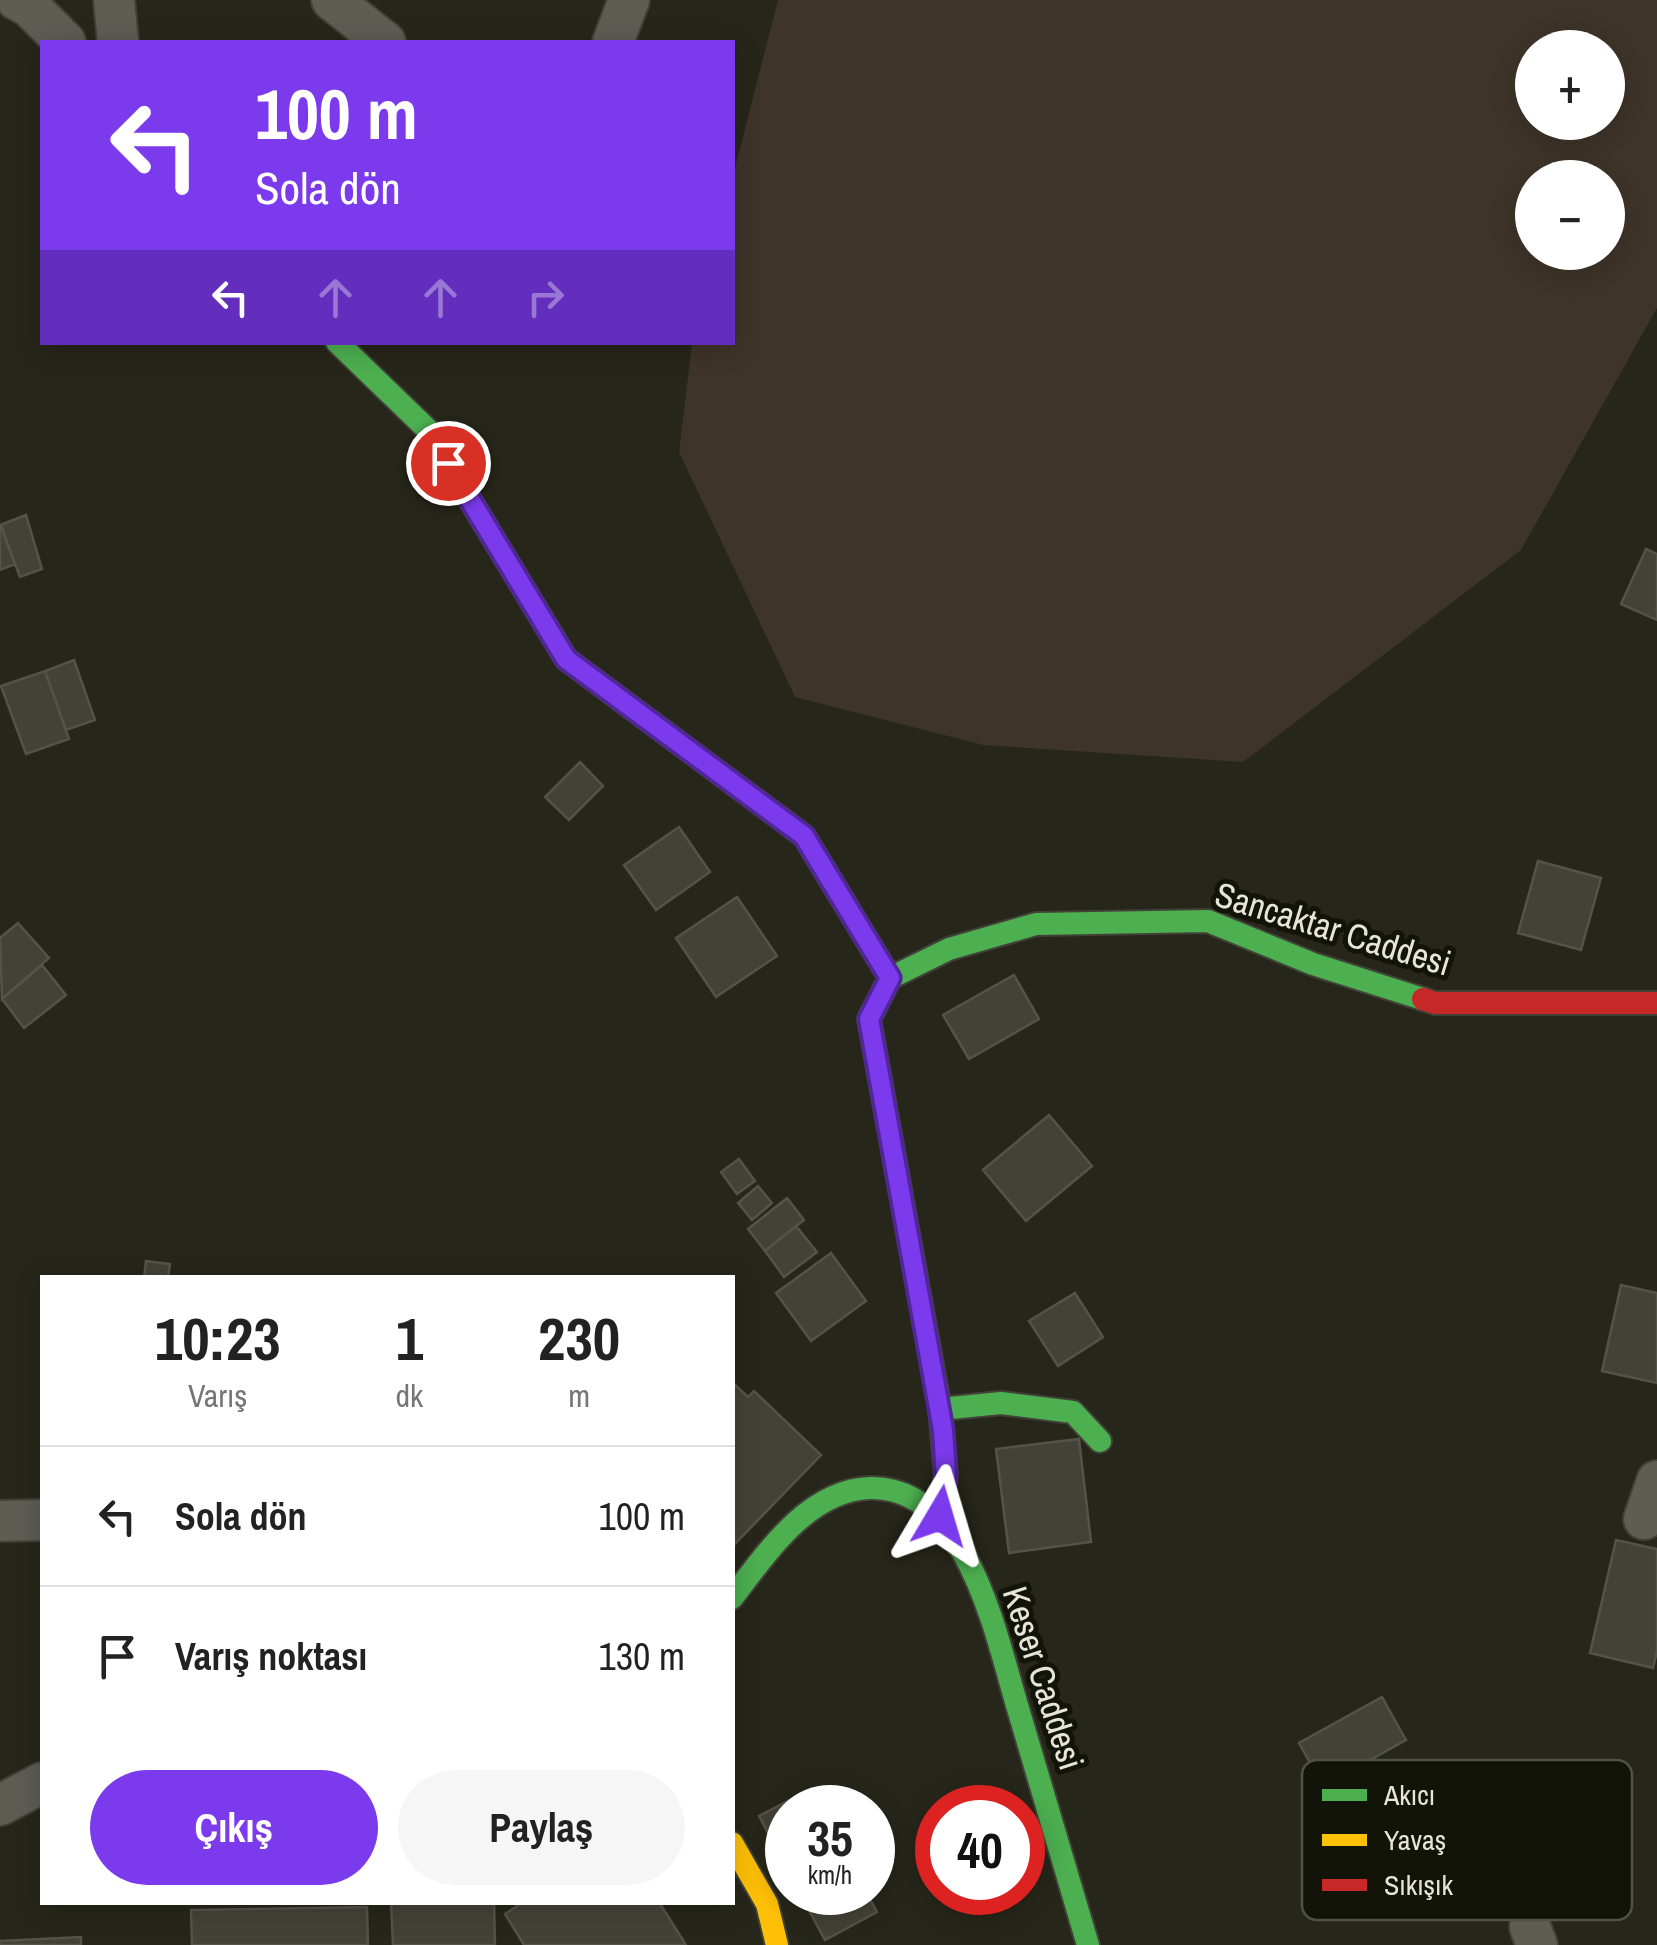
<!DOCTYPE html>
<html lang="tr">
<meta charset="utf-8">
<style>
body{margin:0;font-family:"Archivo Narrow",sans-serif;background:#f6f6f6;color:#222;height:100vh;display:flex;flex-direction:column;font-size:38px;white-space:nowrap}
*{box-sizing:border-box;margin:0}
p{font-size:32px;color:#767676}
.icon{flex:none;width:55px;height:55px;fill:none;stroke:currentColor;stroke-width:2;stroke-linecap:round;stroke-linejoin:round}
.map{position:relative;flex:1;overflow:hidden}
.details{position:absolute;left:40px;top:1275px;width:695px;height:630px;display:flex;flex-direction:column;background:#fff;border-radius:0px;box-shadow:0 5px 25px #0003}
.details>*{flex:none}
.banner{position:absolute;left:40px;top:40px;width:695px;height:305px;border-radius:0px;box-shadow:0 5px 25px #0003;background:#7c3aed;color:#fff;overflow:hidden}
.buttons{position:absolute;left:1515px;top:30px;display:grid;gap:20px}
.buttons a{display:grid;place-items:center;width:110px;height:110px;border-radius:50%;background:#fff;box-shadow:0 5px 25px #0003;font-size:50px}
.speed{position:absolute;left:765px;top:1785px;display:flex;gap:20px;font-size:50px;font-weight:700;text-align:center}
.speed>*{display:grid;place-content:center;width:130px;height:130px;border-radius:50%;background:#fff;box-shadow:0 5px 25px #0003;line-height:1}
.speed small{font-size:25px;font-weight:400}
.speed .limit{border:15px solid #d22;background:#fff;color:#111}
.pin{position:absolute;display:grid;place-items:center;width:85px;height:85px;color:#fff;margin:-42px;border:5px solid #fff;border-radius:50%;box-shadow:0 2px 10px #0007}
.me{position:absolute;width:110px;margin:-55px;rotate:7deg;stroke-linejoin:round;filter:drop-shadow(0 0 8px #0008)}
.turn{display:flex;align-items:center;gap:35px;height:210px;padding:0 50px;font-size:45px}
.turn .icon{width:130px;height:130px;stroke-width:2.5}
.turn b{display:block;font-size:70px;line-height:85px}
.lanes{display:flex;align-items:center;height:95px;padding:0 50px;background:#0003;justify-content:center;gap:50px;direction:ltr}
.lanes .off{opacity:.35}
.eta{display:flex;justify-content:space-evenly;align-items:center;height:170px;text-align:center}
.eta b{font-size:60px;font-weight:800;line-height:70px}
.action{display:flex;gap:20px;margin-top:auto;padding:20px 50px}
.action a{flex:1;height:115px;border-radius:60px;background:#7c3aed;color:#fff;font-size:40px;font-weight:800;line-height:115px;text-align:center}
.action a+a{background:#f6f6f6;color:#222}
ul{padding:0;list-style:none}
li{display:flex;align-items:center;gap:30px;height:140px;padding:0 50px;border-top:2px solid #e0e0e0}
li div{flex:1}
li b{display:block;font-size:38px}
li em{font-style:normal}
.map>svg:first-child{display:block}
.green{fill:#3f3429;fill-rule:evenodd}
.building{fill:#444238;stroke:#555349;stroke-width:2.5}
.lines{fill:none;stroke-linecap:round;stroke-linejoin:round}
.street-casing{stroke:#414138;stroke-width:44}
.fast-casing{stroke:#414138;stroke-width:26}
.slow-casing{stroke:#414138;stroke-width:26}
.jam-casing{stroke:#414138;stroke-width:26}
.street{stroke:#5d5d54;stroke-width:40}
.fast{stroke:#4caf50;stroke-width:22}
.slow{stroke:#ffc107;stroke-width:22}
.jam{stroke:#c62828;stroke-width:22}
.route-casing{stroke:#51269a;stroke-width:25}
.route{stroke:#7c3aed;stroke-width:18}
.labels{text-anchor:middle;stroke-width:10;stroke-linejoin:round;paint-order:stroke}
.street-label{font-size:35px;fill:#e5e6d9;stroke:#121309}
.key{fill:#121309;stroke:#515247;stroke-width:2.5}
.key-label{font-size:28px;fill:#e5e6d9}
</style>
<div class="map">
<svg width="1657" height="1945" viewBox="0 0 1657 1945">
<rect width="100%" height="100%" fill="#26261a"/>
<path class="green" d="M778 0H1657V308L1521 550 1243 762 983 745 795 697 679 452 692 343 732 342 733 176ZM1532 48H1608V122H1532ZM1532 178H1608V252H1532Z"/>
<path class="building" d="M26 515 42 569 20 577 0 525Z
M2 528 15 564 0 570V529Z
M1646 549 1657 554V620L1621 604Z
M74 660 95 720 66 730 45 671Z
M45 671 69 739 26 754 1 686Z
M580 762 603 786 569 820 545 797Z
M679 827 710 872 656 910 624 865Z
M1538 861 1601 878 1581 950 1518 933Z
M737 897 777 956 716 997 676 938Z
M18 923 49 958 2 999 0 938Z
M42 965 66 995 24 1028 2 999Z
M1014 975 1039 1019 969 1059 943 1015Z
M1049 1115 1092 1166 1026 1221 983 1170Z
M739 1159 755 1181 737 1194 721 1172Z
M758 1186 772 1203 752 1220 738 1203Z
M787 1198 804 1220 765 1251 748 1229Z
M796 1226 817 1252 784 1277 765 1251Z
M831 1253 866 1301 811 1341 776 1293Z
M146 1261 170 1264 168 1278H144Z
M1621 1285 1657 1293V1383L1602 1371Z
M1075 1293 1103 1337 1058 1366 1029 1321Z
M732 1382 748 1397 754 1391 821 1455 732 1547Z
M1079 1439 1091 1542 1009 1553 996 1449Z
M1616 1540 1657 1549V1651L1653 1668 1590 1653Z
M1382 1697 1406 1740 1323 1786 1299 1743Z
M811 1789 821 1808H788V1871L759 1816Z
M799 1892H866L877 1912 825 1940Z
M391 1902H494L495 1945H393Z
M523 1902H659L686 1945H524L505 1914Z
M367 1907 368 1945H192L191 1910Z
M81 1937V1945H0V1941Z"/>
<g class="lines">
<g class="street-casing">
<path id="street" d="M17 0 30 7 65 42
M114 0 118 42
M332 0 385 42
M613 42 629 0
M1644 1519 1657 1481
M0 1521 42 1520
M0 1805 42 1783
M1530 1927 1537 1945"/>
</g>
<g class="fast-casing">
<path id="fast" d="M337 342 428 430 566 659 804 836 890 978
M940 1409 1001 1403 1073 1412 1100 1441
M940 1517 946 1476 940 1409 869 1019 890 978 949 949 1036 924 1208 921 1313 964 1423 999
M732 1598C752 1572 771 1545 796 1522 816 1504 842 1489 870 1488 968 1486 996 1637 1019 1712 1042 1789 1065 1867 1088 1945"/>
</g>
<g class="slow-casing">
<path id="slow" d="M732 1843 767 1904 777 1945"/>
</g>
<g class="jam-casing">
<path id="jam" d="M1423 999 1435 1003H1657"/>
</g>
<use href="#street" class="street"/>
<use href="#fast" class="fast"/>
<use href="#slow" class="slow"/>
<use href="#jam" class="jam"/>
</g>
<g class="lines">
<g class="route-casing">
<path id="route" d="M448 463 566 659 804 836 890 978 869 1019 943 1430 946 1476 940 1516"/>
</g>
<use href="#route" class="route"/>
</g>
<g class="labels">
<g class="street-label">
<text transform="translate(1333 929) rotate(17)" y="12">Sancaktar Caddesi</text>
<text transform="translate(1043 1678) rotate(72)" y="12">Keser Caddesi</text>
</g>
</g>
<rect x="1302" y="1760" width="330" height="160" rx="15" class="key"/>
<rect x="1322" y="1789" width="45" height="12" fill="#4caf50"/>
<rect x="1322" y="1834" width="45" height="12" fill="#ffc107"/>
<rect x="1322" y="1879" width="45" height="12" fill="#c62828"/>
<g class="key-label">
<text x="1384" y="1805">Akıcı</text>
<text x="1384" y="1850">Yavaş</text>
<text x="1384" y="1895">Sıkışık</text>
</g>
</svg>
<div class="buttons">
<a>+</a>
<a>−</a>
</div>
<div class="speed"><div>35<small>km/h</small></div><div class="limit">40</div></div>
<div class="pin" style="left:448px;top:463px;background:#d93025"><svg class="icon" aria-label="arrive" viewBox="0 0 24 24"><path d="M6 21V4h12l-3 4 3 4H6"/></svg></div>
<svg class="me" style="left:940px;top:1516px" viewBox="-20 -20 40 40"><path d="M0-17L14 15 0 8-14 15z" fill="#7c3aed" stroke="#fff" stroke-width="4"/></svg>
<div class="banner">
<div class="turn"><svg class="icon" aria-label="left" viewBox="0 0 24 24"><path d="M17 20v-9H6M10 6l-5 5 5 5"/></svg><div><b>100 m</b>Sola dön</div></div>
<div class="lanes"><svg class="icon" aria-label="left" viewBox="0 0 24 24"><path d="M17 20v-9H6M10 6l-5 5 5 5"/></svg><svg class="icon off" aria-label="ahead" viewBox="0 0 24 24"><path d="M12 20V5M6 11l6-6 6 6"/></svg><svg class="icon off" aria-label="ahead" viewBox="0 0 24 24"><path d="M12 20V5M6 11l6-6 6 6"/></svg><svg class="icon off" aria-label="right" viewBox="0 0 24 24"><path d="M7 20v-9h11M14 6l5 5-5 5"/></svg></div>
</div>
<section class="details">
<div class="eta">
<div><b>10:23</b><p>Varış</p></div>
<div><b>1</b><p>dk</p></div>
<div><b>230</b><p>m</p></div>
</div>
<ul>
<li><svg class="icon" aria-label="left" viewBox="0 0 24 24"><path d="M17 20v-9H6M10 6l-5 5 5 5"/></svg><div><b>Sola dön</b></div><em>100 m</em></li>
<li><svg class="icon" aria-label="arrive" viewBox="0 0 24 24"><path d="M6 21V4h12l-3 4 3 4H6"/></svg><div><b>Varış noktası</b></div><em>130 m</em></li>
</ul>
<div class="action"><a>Çıkış</a><a>Paylaş</a></div>
</section>
</div>
